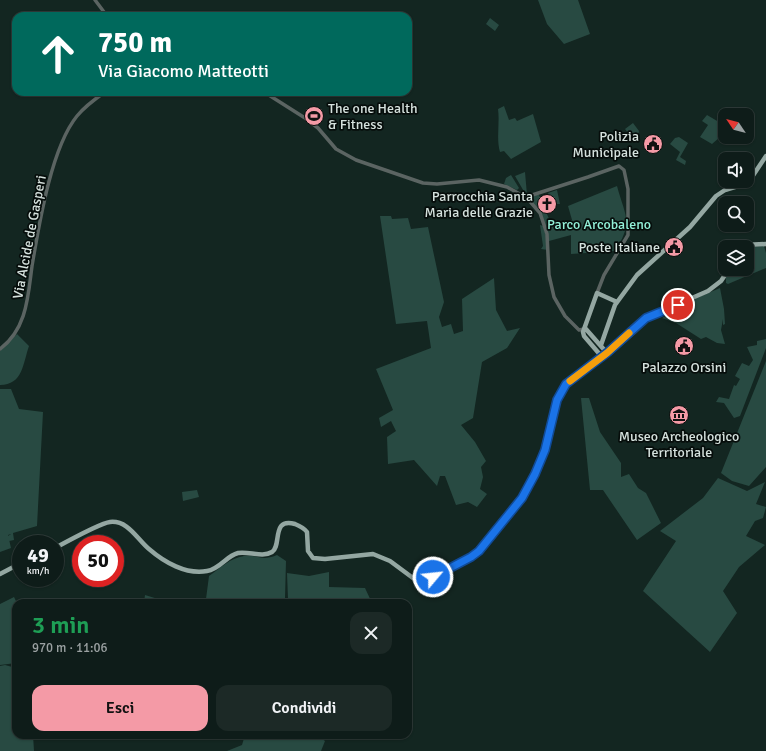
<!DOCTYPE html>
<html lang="it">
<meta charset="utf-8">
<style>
body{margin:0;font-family:Signika,sans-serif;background:#1c2926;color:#f1f3f6;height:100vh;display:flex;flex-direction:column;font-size:15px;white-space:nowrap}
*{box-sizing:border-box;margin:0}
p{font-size:13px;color:#9ba1a2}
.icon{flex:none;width:22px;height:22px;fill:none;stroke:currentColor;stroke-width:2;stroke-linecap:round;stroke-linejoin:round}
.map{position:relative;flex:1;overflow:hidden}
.sheet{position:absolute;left:12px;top:599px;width:400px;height:140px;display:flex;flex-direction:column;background:#0e1c19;border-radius:12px;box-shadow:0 1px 3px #0004,0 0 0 1px #2e3a38}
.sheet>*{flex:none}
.banner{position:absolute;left:12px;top:12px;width:400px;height:84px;border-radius:12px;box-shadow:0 1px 3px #0004,0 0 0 1px #2e3a38;background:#00695c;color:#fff;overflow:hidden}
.needle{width:26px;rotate:305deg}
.tools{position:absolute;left:718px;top:108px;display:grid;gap:8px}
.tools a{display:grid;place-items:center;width:36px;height:36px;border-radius:8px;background:#0e1c19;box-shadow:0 1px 3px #0004,0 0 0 1px #2e3a38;font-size:20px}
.speed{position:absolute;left:12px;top:535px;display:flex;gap:8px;font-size:20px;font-weight:700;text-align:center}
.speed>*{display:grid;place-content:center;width:52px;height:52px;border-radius:50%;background:#0e1c19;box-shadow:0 1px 3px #0004,0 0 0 1px #2e3a38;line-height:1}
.speed small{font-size:10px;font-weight:400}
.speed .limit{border:6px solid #d22;background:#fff;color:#111}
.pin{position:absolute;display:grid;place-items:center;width:34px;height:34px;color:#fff;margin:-17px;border:2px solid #fff;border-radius:50%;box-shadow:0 1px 4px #0007}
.me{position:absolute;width:44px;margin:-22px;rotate:62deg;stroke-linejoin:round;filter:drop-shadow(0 0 3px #0008)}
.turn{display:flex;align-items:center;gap:14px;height:84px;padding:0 20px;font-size:18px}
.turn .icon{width:52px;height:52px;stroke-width:2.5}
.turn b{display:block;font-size:28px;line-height:34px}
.round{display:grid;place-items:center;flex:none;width:42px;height:42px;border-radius:12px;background:#1c2926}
.headline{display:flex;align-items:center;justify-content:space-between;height:68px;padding:0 20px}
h1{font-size:24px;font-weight:600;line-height:30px;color:#1e9e55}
.cta{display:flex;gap:8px;margin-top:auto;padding:8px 20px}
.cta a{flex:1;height:46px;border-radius:12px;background:#f49aa6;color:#111;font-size:16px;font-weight:600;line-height:46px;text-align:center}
.cta a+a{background:#1c2926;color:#f1f3f6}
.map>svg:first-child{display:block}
.green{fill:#284a42}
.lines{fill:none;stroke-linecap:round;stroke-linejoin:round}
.minor{stroke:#5b6462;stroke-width:3.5}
.major{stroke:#94a7a2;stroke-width:4.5}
.route-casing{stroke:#114b97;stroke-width:10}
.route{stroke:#1a73e8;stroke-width:7}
.slow{stroke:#f59e0b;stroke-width:7}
.labels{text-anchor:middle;stroke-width:3.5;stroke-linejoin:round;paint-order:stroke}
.poi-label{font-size:14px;fill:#d5e1dd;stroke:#060d0b;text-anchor:end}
.park-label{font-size:14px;fill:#93f0d8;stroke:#060d0b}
.street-label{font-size:14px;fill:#d5e1dd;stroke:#060d0b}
</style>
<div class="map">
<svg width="766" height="751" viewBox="0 0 766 751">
<rect width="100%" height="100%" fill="#132621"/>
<path class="green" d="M538 0H578L590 34 564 44 547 24Z
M490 18 499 25 495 31 486 24Z
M504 106 509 120 515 118 517 121 533 114 541 142 511 159 504 151 500 152C496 138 500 123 498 109Z
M707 115 724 125 717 133 720 137 712 144 700 137 708 125 702 121Z
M633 123 639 131 636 143 625 129Z
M679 137 688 143 680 157 686 161 685 165 676 160 680 152 670 144 675 138Z
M525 172 527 195H539L552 226 563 224 572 220 568 206 617 186C625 216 634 222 615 251L571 254V235L549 241 539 209 526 195 515 176Z
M511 175 519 188 517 190 504 184 506 178Z
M557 190 560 204H552L548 193Z
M380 216H391L392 219 408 218 411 229 428 227 444 302 439 317 442 327 451 324 454 334 463 331 462 299 494 278 496 310 507 331 520 328 507 348 482 362 473 418 461 425 475 442 486 461 481 467 483 477 480 489 487 494 477 507 468 502 456 505 445 476H440L437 486 414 460 388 464 387 437 396 431 391 421 381 427 379 418 393 410 376 369 431 348 427 321 396 324Z
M540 225 543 226 547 238 548 250 541 249 543 246Z
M764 246 766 253V268L728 284 726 283V276L733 272 732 269H747V247Z
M720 288 724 309 725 324 723 325V319L721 330 725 344 717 343 706 337 701 339 676 323 662 318 694 299Z
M17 334 29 346C23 363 23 385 0 385V351Z
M766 339V348L740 416 734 418 724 403 716 402 719 397 729 399 734 385 736 386 740 379 735 376 742 363 749 366 753 360 747 347 757 345V341Z
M766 361V467L749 486 732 481 721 473Z
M0 389H11L19 409 43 412 37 526 13 533 14 540 9 541 8 536 11 534 8 535 11 548 0 552Z
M581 398H589L600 432 621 463V477L629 474 638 488 646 493 661 523 637 540 603 490H590Z
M718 478 747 491 765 482 756 504 766 507 763 518 755 521 746 536 765 545 739 567 723 591 737 613 710 652 643 591 676 541 660 531 703 498Z
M197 490 199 497 183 501 182 492Z
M277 555 286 561 285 598 280 603H189L206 599 209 576C219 569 230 558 244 556 258 554 260 562 277 555Z
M329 572V587L365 588 372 603H283L288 599 287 573 309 576Z
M145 595 171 603H144Z
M14 597 17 603H16V663L0 665V604Z
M5 665 16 668V735H33L34 751H0V666Z
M245 735H309V740L321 738 325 741 321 751H227L242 745Z"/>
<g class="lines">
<path class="minor" d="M95 0 107 16
M264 92 305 118 318 128 336 149 356 160 423 183 437 184 479 180 507 187 527 198 540 213 547 234 549 275 554 297 565 316 579 330 584 329
M526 197 588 177 619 166 624 170 628 189V235L604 275 597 293
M0 349C27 329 28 296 32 266 39 225 51 148 77 116 85 106 95 99 105 92"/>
<path class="major" d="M742 247 744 245 766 244
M585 328 607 353
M601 345 615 305 637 275 690 227 716 196 725 190 748 183 766 156
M602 357 584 336 583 332 597 293 617 302
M55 548C66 542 101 523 110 522 128 520 137 539 149 549 164 562 186 575 207 571 220 569 226 556 238 553 249 551 262 558 272 552 282 546 271 517 295 524 300 526 304 528 307 532L308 551 313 558 325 559 373 554 390 561 417 581 425 582 441 572 471 557 522 498 545 450 557 400 566 384 609 351 646 318 708 291 721 281 729 269
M0 574 21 563"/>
</g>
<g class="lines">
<g class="route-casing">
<path id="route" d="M433 577 471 557 479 551 522 498 535 474 545 450 557 400 566 384 608 352 646 318 678 305"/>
</g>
<use href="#route" class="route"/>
<path class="slow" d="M570 381 607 353 629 333"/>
</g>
<defs>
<g id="stadium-disc" transform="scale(1)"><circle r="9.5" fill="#f49aa6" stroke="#060d0b"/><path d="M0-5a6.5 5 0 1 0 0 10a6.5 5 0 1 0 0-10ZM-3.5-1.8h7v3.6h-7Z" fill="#111"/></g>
<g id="civic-disc" transform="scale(1)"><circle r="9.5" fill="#f49aa6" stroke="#060d0b"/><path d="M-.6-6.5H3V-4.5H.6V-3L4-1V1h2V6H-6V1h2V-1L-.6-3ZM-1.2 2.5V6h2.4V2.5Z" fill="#111"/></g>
<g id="church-disc" transform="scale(1)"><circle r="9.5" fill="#f49aa6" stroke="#060d0b"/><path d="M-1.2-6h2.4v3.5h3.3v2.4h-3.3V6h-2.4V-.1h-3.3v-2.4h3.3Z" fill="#111"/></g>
<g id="museum-disc" transform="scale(1)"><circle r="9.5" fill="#f49aa6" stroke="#060d0b"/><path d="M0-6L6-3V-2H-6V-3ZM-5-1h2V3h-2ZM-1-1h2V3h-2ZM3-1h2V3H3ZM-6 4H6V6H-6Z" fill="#111"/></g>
</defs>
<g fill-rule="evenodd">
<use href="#stadium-disc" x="314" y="116"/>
<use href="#civic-disc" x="653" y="144"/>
<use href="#church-disc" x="547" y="204"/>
<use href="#civic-disc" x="674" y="247"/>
<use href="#civic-disc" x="684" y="346"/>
<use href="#museum-disc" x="679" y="415"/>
</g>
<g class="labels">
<g class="poi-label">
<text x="328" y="113" text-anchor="start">The one Health<tspan x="328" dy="16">&amp; Fitness</tspan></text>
<text x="639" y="141">Polizia<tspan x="639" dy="16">Municipale</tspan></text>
<text x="533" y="201">Parrocchia Santa<tspan x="533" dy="16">Maria delle Grazie</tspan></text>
<text x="660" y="252">Poste Italiane</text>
<text x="684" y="372" text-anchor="middle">Palazzo Orsini</text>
<text x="679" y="441" text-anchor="middle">Museo Archeologico<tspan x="679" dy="16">Territoriale</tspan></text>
</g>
<g class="park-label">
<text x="599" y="229">Parco Arcobaleno</text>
</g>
<g class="street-label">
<text transform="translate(29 237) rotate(-79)" y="5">Via Alcide de Gasperi</text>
</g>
</g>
</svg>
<div class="tools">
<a><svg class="needle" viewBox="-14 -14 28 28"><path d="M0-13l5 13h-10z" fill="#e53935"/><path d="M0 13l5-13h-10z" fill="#9ba1a2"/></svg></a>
<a><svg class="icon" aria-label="sound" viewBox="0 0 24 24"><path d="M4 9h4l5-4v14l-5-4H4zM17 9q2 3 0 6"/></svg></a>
<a><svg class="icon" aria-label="search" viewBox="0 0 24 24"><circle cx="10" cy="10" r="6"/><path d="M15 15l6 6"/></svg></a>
<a><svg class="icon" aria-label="layers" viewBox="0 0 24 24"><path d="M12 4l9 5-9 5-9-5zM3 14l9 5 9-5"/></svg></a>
</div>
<div class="speed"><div>49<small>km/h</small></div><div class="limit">50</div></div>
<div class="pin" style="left:678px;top:305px;background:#d93025"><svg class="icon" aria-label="arrive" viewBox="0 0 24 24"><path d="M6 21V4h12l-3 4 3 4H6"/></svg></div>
<svg class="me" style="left:433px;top:577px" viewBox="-20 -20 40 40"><circle r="17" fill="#1a73e8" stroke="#fff" stroke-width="3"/><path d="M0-11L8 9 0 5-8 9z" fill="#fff"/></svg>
<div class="banner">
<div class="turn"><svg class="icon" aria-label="ahead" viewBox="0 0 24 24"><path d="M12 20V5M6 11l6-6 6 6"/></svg><div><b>750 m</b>Via Giacomo Matteotti</div></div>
</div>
<section class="sheet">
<div class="headline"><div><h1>3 min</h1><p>970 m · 11:06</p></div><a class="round"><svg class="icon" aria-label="close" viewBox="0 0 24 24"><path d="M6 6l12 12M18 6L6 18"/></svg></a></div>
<div class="cta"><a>Esci</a><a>Condividi</a></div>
</section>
</div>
